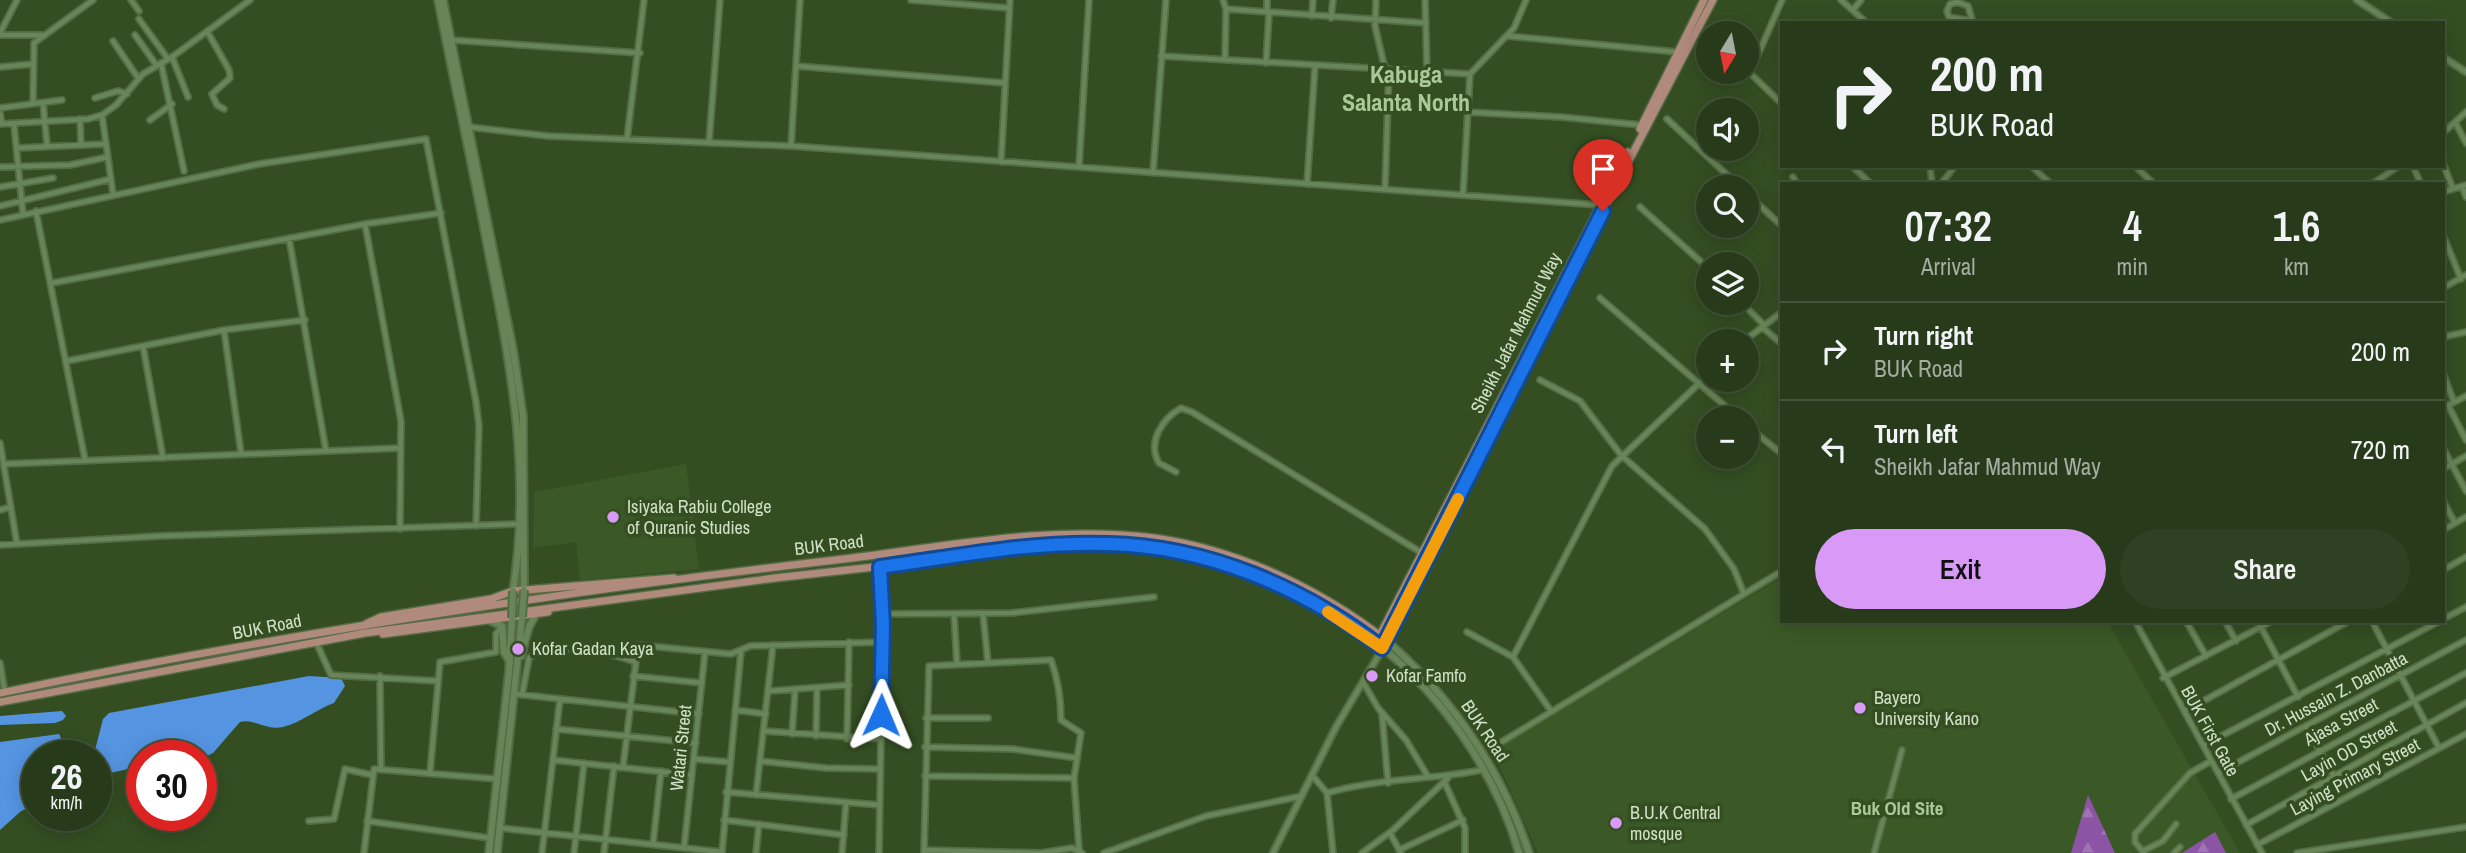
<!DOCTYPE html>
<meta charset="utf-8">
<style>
body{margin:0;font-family:"Archivo Narrow",sans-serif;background:#2f4123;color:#f1f3f6;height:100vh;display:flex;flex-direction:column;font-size:26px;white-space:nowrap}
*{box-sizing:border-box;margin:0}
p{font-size:23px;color:#a4ada2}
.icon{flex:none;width:38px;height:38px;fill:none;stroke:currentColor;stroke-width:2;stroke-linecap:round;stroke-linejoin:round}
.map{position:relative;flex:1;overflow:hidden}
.panel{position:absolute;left:1780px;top:182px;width:665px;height:441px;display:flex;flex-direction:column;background:#273a1a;border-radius:0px;box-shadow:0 4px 18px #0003,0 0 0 2px #435439}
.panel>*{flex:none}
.banner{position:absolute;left:1780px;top:21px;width:665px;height:147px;border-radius:0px;box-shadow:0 4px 18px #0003,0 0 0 2px #435439;background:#273a1a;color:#f1f3f6;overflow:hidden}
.needle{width:46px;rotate:190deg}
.fabs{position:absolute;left:1696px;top:21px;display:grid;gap:14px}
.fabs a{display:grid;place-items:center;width:63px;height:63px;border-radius:50%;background:#273a1a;box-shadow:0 4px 18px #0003,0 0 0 2px #435439;font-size:35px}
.speed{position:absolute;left:21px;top:740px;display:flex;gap:14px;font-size:35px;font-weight:700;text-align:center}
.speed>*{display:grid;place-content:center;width:91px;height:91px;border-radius:50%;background:#273a1a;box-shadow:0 4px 18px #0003,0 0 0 2px #435439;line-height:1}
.speed small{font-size:18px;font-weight:400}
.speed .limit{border:10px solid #d22;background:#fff;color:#111}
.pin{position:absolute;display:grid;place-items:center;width:60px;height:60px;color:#fff;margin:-72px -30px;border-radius:50% 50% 50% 0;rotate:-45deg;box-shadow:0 0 7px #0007}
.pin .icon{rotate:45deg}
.me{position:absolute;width:77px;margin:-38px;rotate:1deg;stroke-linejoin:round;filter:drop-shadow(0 0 5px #0008)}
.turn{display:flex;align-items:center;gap:24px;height:147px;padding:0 35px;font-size:32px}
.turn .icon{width:91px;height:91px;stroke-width:2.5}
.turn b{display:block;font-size:49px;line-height:60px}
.eta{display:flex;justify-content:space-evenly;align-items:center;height:119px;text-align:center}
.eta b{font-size:42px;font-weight:600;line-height:49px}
.button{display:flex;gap:14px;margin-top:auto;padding:14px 35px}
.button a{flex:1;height:80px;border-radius:42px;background:#d99af7;color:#111;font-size:28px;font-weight:600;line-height:80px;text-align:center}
.button a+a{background:#2f4123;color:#f1f3f6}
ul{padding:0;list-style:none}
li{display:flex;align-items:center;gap:21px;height:98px;padding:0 35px;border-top:2px solid #435439}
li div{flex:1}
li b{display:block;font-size:26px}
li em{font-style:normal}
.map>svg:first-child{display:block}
.built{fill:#3b5926}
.forest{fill:url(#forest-firs)}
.water{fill:#5594e1}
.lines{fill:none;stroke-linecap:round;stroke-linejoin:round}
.minor-casing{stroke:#556b45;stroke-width:8}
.tertiary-casing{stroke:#556b45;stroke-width:9}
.secondary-casing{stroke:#556b45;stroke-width:10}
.primary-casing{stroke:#556b45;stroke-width:10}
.minor{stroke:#688557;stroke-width:4.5}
.tertiary{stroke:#688557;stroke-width:5}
.secondary{stroke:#688557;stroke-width:6}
.primary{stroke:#b08a7c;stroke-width:7}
.secondary-bridge-casing{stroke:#556b45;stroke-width:10;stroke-linecap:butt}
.secondary-bridge{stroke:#688557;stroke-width:6}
.route-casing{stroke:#114b97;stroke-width:18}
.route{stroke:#1a73e8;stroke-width:12}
.slow{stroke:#f59e0b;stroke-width:12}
.poi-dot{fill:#d99af7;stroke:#344e22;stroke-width:2.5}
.labels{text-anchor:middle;stroke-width:7;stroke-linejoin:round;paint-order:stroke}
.street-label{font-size:18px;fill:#d1e1c8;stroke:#344e22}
.poi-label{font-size:18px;fill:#d1e1c8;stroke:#344e22;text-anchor:start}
.neighbourhood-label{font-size:19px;font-weight:bold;fill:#aac998;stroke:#344e22}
.district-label{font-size:24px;font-weight:bold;fill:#aac998;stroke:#344e22}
</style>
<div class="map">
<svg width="2466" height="853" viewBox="0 0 2466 853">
<defs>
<pattern id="forest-firs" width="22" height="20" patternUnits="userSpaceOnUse" patternTransform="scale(1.75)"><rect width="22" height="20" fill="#8b54a4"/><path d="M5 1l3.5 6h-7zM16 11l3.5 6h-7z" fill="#9f74b3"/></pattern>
</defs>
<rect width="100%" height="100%" fill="#344e22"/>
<path class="built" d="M686 464 699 569 580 580 576 542 533 548 534 492Z
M1781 578 1782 621H2107L2240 853H1538L1493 751Z"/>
<path class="forest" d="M2088 795 2115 853H2071Z
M2215 832 2226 853H2182Z"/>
<path class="water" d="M309 676 341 678 345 686 334 703C317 709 300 723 283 727 266 731 254 718 240 722L213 753 201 759V756H142V766L110 773 96 781V756H87L95 750 103 719 109 713Z
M62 711 66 716 63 720 55 723 0 725V716Z
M59 734 61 738 57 756H37V802L20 812 0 830V742Z"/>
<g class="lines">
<g class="minor-casing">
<path id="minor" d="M131 0 139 11
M911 0 1009 8
M1223 0 1226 9 1225 60
M1376 0 1375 26 1385 69
M1425 0 1427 70
M1841 0 1867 23
M1226 9 1426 23
M1853 10 1861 0
M1267 13V0
M1312 16 1313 0
M1331 18 1333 0
M139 19 168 59
M1971 21 1949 17 1947 11 1950 4 1957 2 1968 6 1973 23
M207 31 229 70 230 78 212 94 217 105 224 109
M0 33 17 0
M0 35H43
M135 35 157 66
M1508 36 1677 52
M451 40 640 53
M113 41 138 78
M1161 56 1470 74
M172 57 188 97
M161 63 184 171
M1266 63 1269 14
M796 66 1005 83
M0 67 33 64
M95 98 118 91 127 94
M33 103 34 43 93 0
M43 103 47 145
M1782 104 1750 73 1782 0
M0 108 62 100
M1467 112 1561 117 1641 125
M0 113 2 124
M102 115 113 194
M80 119 81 144
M1667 119 1740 187
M150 120 172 104
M2455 122 2466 143
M0 124 88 119 102 115 116 105 143 74 172 57 250 0
M14 125 23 214
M469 127 548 136 791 146 1599 205
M2443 133 2466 112
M627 139 644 0
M709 143 720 0
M791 146 800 0
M17 148 106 144
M1001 162 1010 0
M2443 163 2453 189
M1852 166 1871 184
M1930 166 1932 184
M2031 166 2051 184
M2135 166 2154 184
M2413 166 2421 184
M0 167 70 165 108 157
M1079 167 1089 0
M1153 173 1166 0
M1793 177 1797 184
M1307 184 1315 66
M1941 184 1955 166
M2372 184 2399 166
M2462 186 2466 197
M0 187 53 178
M1385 189 1389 69
M2443 192 2466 185
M1746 193 1782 226
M1463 195 1470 74 1514 28 1526 0
M0 206 111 179
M1640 207 1708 268
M36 211 85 460
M0 220 259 164 426 139 476 402 479 426 476 526
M365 224 401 421 400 529
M2443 235 2461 279
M289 238 326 451
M52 283 365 224 441 213
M2443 288 2466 275
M1600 298 1739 418
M1742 303 1764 325
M1762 327 1782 344
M224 330 241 453
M2443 337 2466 332
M1744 341 1782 312
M143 346 163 458
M67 361 224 330 305 320
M2443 373 2454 402
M1540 380 1580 401 1621 455 1705 529 1734 569 1744 594
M2448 405 2466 440
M2443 408 2466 396
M1746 425 1782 454
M0 443 17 544
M2443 448 2466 491
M4 464 401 448
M2443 469 2466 456
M1176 472 1159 463C1147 442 1162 419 1181 408L1192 412 1422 553
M2443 501 2455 523
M0 510 11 507
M2443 530 2466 517
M0 545 160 536 519 524
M879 555 883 625 879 853
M2443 570 2466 557
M882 614 1012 613 1154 597
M954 614 957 664
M983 614 988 663
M2443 619 2466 607
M2135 621 2262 853
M2186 621 2206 656
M2225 621 2236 641
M2374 625 2439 748
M2261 627 2298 697
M1467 632 1513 657 1551 711
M316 642 331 675 438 681
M1513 657 1612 466 1708 375
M0 663 5 693
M380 676 381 768
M633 676 702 683
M2163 678 2272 621
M1363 682 1378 708 1406 740 1427 775
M769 691 849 685
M515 694 699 714
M522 695 529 658C550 640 611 653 635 662
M735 710 766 714
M2185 711 2349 621
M1382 714 1388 783
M926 718H988
M2306 726 2333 774
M556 729 696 743
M764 731 881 739
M792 734 795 691
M816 736 817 688
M847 739 849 642
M2204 745 2440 621
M1495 746 1782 571
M925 747 1013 749 1077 758
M694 759 729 762
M553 760 692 775
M760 761 826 768 880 769
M623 767 638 645 731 654 750 646 882 642
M430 773 440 662 496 652V634L502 626
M2218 773 2466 640
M1312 775 1327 793 1333 853
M925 776 1074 778
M1444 781 1465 828V853
M726 792 879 805
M1327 793C1378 778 1431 780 1482 770
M756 795 773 645
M2231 799 2466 673
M724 820 844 835
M309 821 334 819 345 769 372 775
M367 821 490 838
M2246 825 2466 703
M500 828 722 852
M1390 833 1401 853
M653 844 661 771
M2257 845 2466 734
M684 848 705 652
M924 850 1041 853 1072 848 1082 853
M1399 850 1463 820
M2143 851 2163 841 2176 824
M722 852 741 651
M364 853 374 769 498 779
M542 853 560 699
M574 853 584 763
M604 853 614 766
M756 853 759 824
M842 853 846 803
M924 853 929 666 1051 660C1058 679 1061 699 1061 720L1081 733 1074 778 1079 849
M1104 853 1206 816 1302 796
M1362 853 1393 830 1448 778
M1874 853 1902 750
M2144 853 2135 842V834L2190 773 2211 761
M2174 853 2180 847
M2297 853 2466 827"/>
</g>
<g class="tertiary-casing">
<path id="tertiary" d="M2357 0 2392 23
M2443 57 2466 72
M1273 853 1336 727 1383 648"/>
</g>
<g class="secondary-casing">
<path id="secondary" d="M438 0C455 87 474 173 490 260 512 369 531 479 513 591
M443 0 513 349 523 416 524 590
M491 621 502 626 504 652 510 662
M1387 641C1453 699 1501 769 1529 853
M1383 648C1445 700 1497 775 1519 853
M521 656 529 627 536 614
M489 853 509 672 512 618
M497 853 522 617"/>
</g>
<g class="primary-casing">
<path id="primary" d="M1640 129 1704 0
M366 624 381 617 491 599 513 591 674 578
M383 634 548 612
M1378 639 1628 152
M0 693C273 636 550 593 827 561 934 549 1046 524 1154 538 1239 550 1320 589 1387 641
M0 702 365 633 775 578 1082 544C1191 542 1297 582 1383 648L1592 231 1713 0"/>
</g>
<use href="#minor" class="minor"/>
<use href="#tertiary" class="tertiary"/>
<use href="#secondary" class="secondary"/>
<use href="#primary" class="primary"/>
<g class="secondary-bridge-casing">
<path id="secondary-bridge" d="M522 617 524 590
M512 618 513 591"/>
</g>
<use href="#secondary-bridge" class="secondary-bridge"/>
</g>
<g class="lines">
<g class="route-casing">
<path id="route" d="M881 715 883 625 880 567C954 557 1032 541 1108 544 1207 546 1305 588 1382 648L1603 211"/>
</g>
<use href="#route" class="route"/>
<path class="slow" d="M1328 612 1382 648 1458 499"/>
</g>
<g class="poi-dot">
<circle cx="613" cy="517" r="7"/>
<circle cx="518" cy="649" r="7"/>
<circle cx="1372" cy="676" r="7"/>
<circle cx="1860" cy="708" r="7"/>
<circle cx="1616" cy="823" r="7"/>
</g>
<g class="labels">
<g class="street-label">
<text transform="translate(1516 333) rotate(-63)" y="6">Sheikh Jafar Mahmud Way</text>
<text transform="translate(829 545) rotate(-7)" y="6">BUK Road</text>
<text transform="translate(267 627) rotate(-11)" y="6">BUK Road</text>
<text transform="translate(2336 694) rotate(-28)" y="6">Dr. Hussain Z. Danbatta</text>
<text transform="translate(2341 722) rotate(-28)" y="6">Ajasa Street</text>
<text transform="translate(1485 731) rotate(56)" y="6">BUK Road</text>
<text transform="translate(2210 731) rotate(61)" y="6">BUK First Gate</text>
<text transform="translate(681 748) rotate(-84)" y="6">Watari Street</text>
<text transform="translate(2349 751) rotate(-29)" y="6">Layin OD Street</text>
<text transform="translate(2355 777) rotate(-28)" y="6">Laying Primary Street</text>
</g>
<g class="poi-label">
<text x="627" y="513">Isiyaka Rabiu College<tspan x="627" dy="21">of Quranic Studies</tspan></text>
<text x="532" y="655">Kofar Gadan Kaya</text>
<text x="1386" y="682">Kofar Famfo</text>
<text x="1874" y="704">Bayero<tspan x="1874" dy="21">University Kano</tspan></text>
<text x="1630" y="819">B.U.K Central<tspan x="1630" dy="21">mosque</tspan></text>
</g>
<g class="neighbourhood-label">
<text x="1897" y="815">Buk Old Site</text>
</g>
<g class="district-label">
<text x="1406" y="83">Kabuga<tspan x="1406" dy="28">Salanta North</tspan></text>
</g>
</g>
</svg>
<div class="fabs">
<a><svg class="needle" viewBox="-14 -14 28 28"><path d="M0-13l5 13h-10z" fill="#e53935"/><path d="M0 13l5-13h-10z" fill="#a4ada2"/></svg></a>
<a><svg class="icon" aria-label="sound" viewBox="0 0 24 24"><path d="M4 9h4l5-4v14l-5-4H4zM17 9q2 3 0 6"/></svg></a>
<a><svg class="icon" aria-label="search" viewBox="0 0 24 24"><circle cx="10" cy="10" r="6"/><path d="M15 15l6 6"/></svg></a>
<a><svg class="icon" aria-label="layers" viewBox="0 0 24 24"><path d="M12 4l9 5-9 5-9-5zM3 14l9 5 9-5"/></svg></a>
<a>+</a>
<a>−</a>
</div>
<div class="speed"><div>26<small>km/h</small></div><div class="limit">30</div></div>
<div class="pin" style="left:1603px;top:211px;background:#d93025"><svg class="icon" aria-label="arrive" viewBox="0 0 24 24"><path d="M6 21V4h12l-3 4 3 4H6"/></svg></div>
<svg class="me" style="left:881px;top:715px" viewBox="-20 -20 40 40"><path d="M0-17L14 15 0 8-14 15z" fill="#1a73e8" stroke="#fff" stroke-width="4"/></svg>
<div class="banner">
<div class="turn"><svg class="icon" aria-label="right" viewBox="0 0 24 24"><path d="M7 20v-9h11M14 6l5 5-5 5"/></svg><div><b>200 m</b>BUK Road</div></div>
</div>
<section class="panel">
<div class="eta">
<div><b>07:32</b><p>Arrival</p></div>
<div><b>4</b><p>min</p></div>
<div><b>1.6</b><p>km</p></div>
</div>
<ul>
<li><svg class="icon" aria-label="right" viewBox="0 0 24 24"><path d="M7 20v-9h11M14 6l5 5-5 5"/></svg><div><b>Turn right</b><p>BUK Road</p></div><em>200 m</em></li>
<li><svg class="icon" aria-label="left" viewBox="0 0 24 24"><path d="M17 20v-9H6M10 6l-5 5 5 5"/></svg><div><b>Turn left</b><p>Sheikh Jafar Mahmud Way</p></div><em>720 m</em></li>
</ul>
<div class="button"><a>Exit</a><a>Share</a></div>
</section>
</div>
